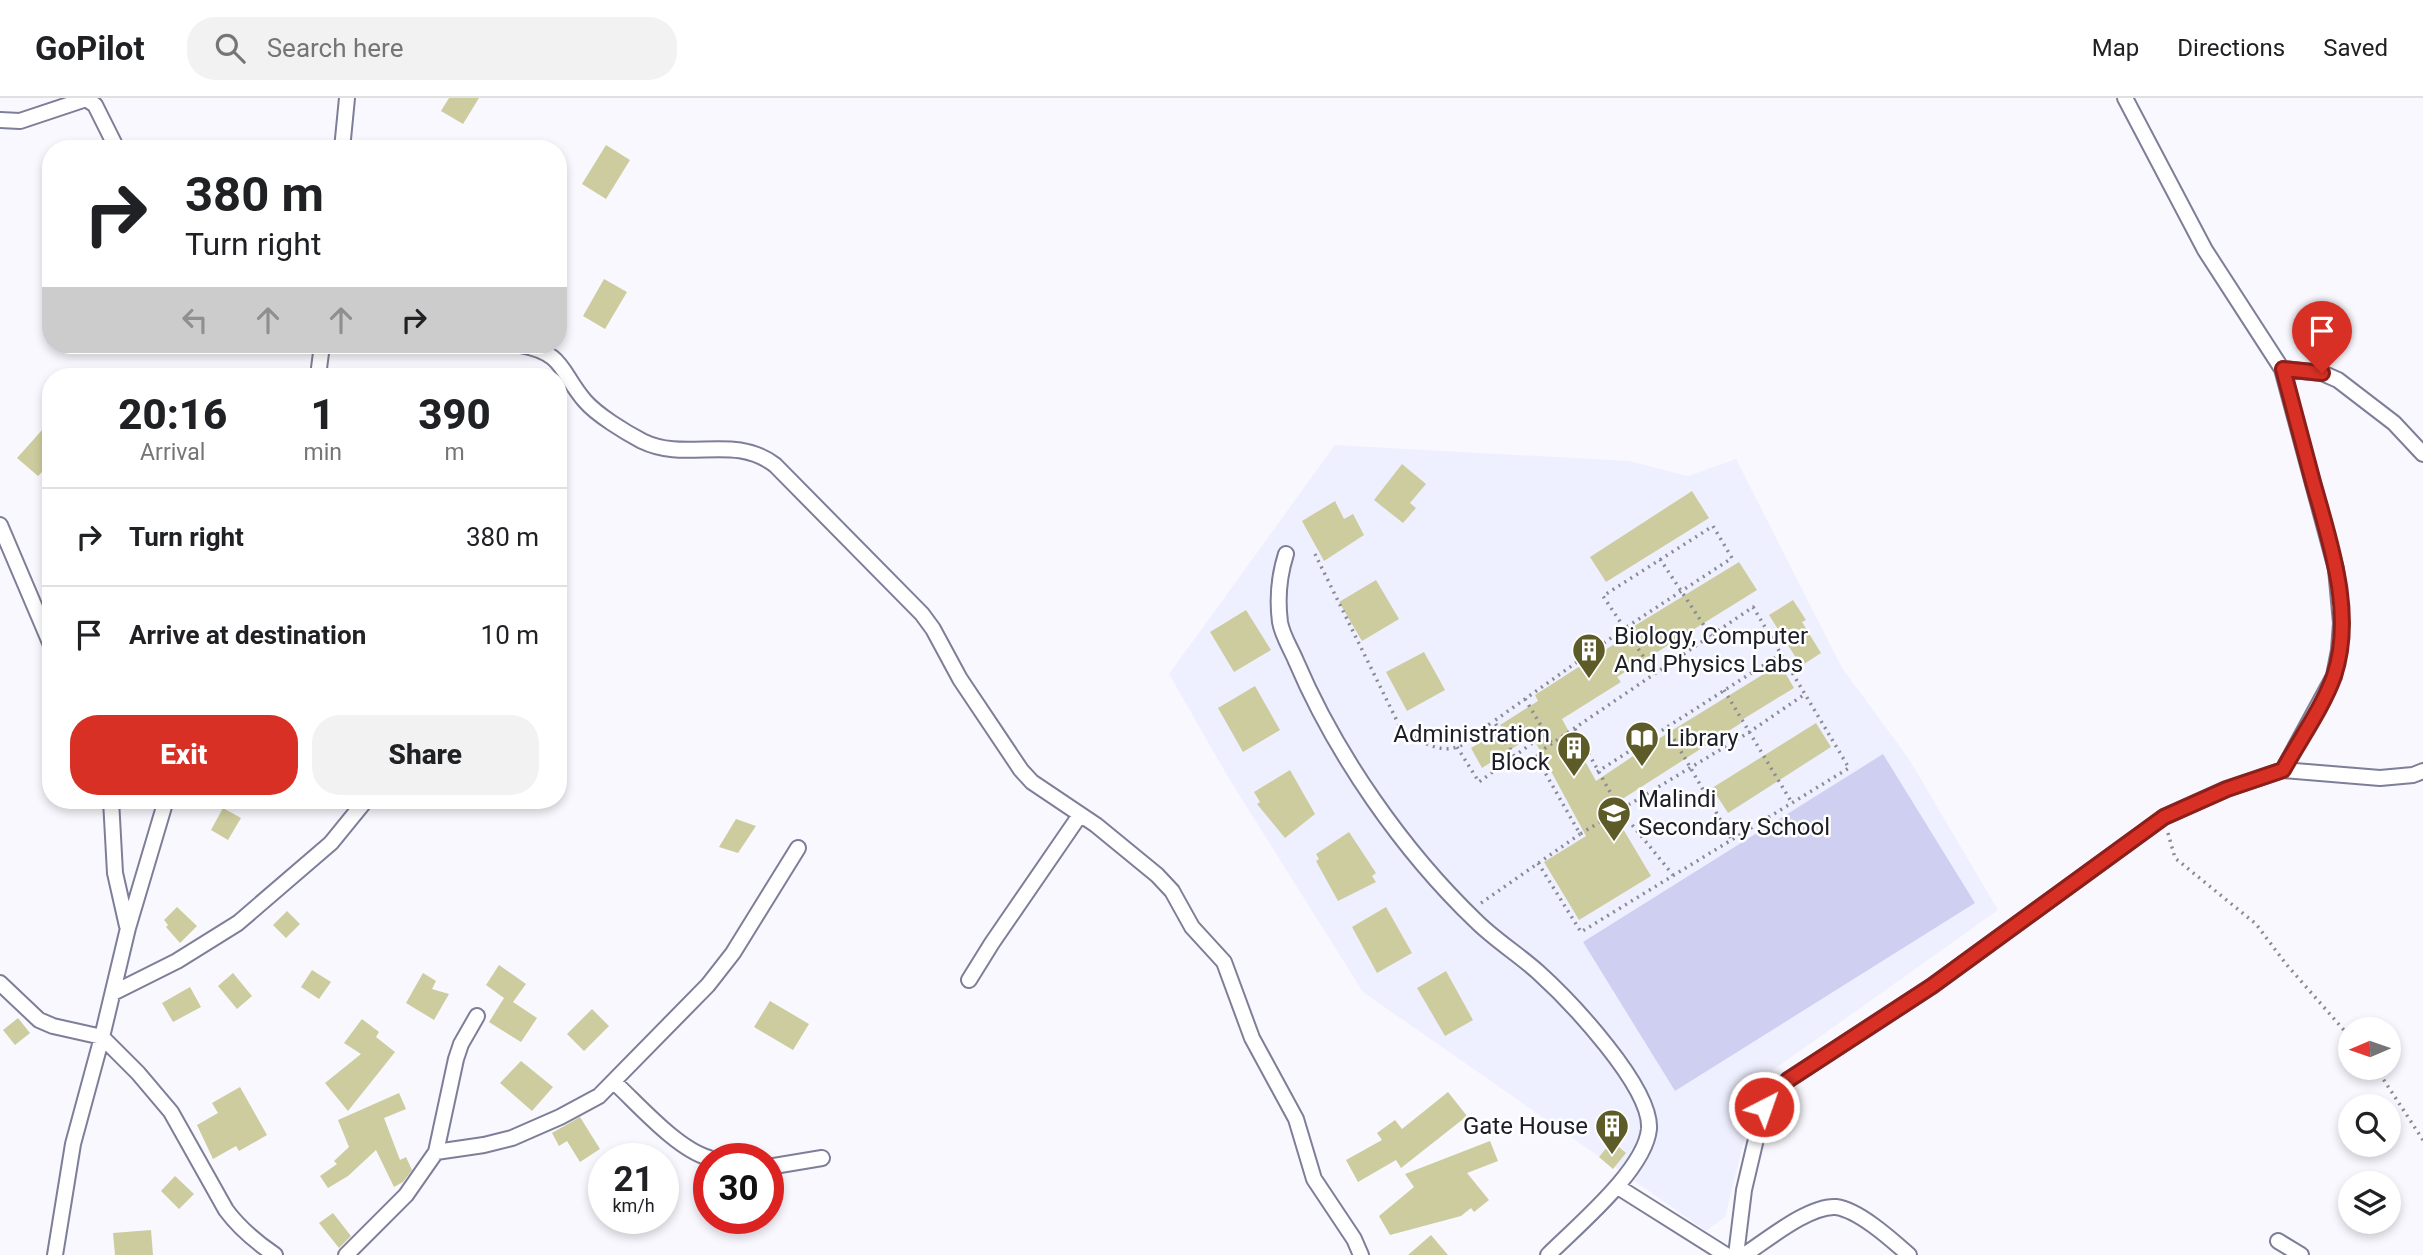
<!DOCTYPE html>
<style>
body{margin:0;font-family:Roboto,sans-serif;background:#f2f2f2;color:#202124;height:100vh;display:flex;flex-direction:column;font-size:26px;white-space:nowrap}
*{box-sizing:border-box;margin:0}
p{font-size:23px;color:#757577}
.icon{flex:none;width:38px;height:38px;fill:none;stroke:currentColor;stroke-width:2;stroke-linecap:round;stroke-linejoin:round}
.map{position:relative;flex:1;overflow:hidden}
.side{position:absolute;left:42px;top:270px;width:525px;height:441px;display:flex;flex-direction:column;background:#fff;border-radius:28px;box-shadow:0 4px 10px #0003}
.side>*{flex:none}
.banner{position:absolute;left:42px;top:42px;width:525px;height:214px;border-radius:28px;box-shadow:0 4px 10px #0003;background:#fff;color:#202124;overflow:hidden}
.needle{width:46px;rotate:268deg}
.tools{position:absolute;left:2338px;top:919px;display:grid;gap:14px}
.tools a{display:grid;place-items:center;width:63px;height:63px;border-radius:50%;background:#fff;box-shadow:0 4px 10px #0003;font-size:35px}
.speed{position:absolute;left:588px;top:1045px;display:flex;gap:14px;font-size:35px;font-weight:700;text-align:center}
.speed>*{display:grid;place-content:center;width:91px;height:91px;border-radius:50%;background:#fff;box-shadow:0 4px 10px #0003;line-height:1}
.speed small{font-size:18px;font-weight:400}
.speed .limit{border:10px solid #d22;background:#fff;color:#111}
.pin{position:absolute;display:grid;place-items:center;width:60px;height:60px;color:#fff;margin:-72px -30px;border-radius:50% 50% 50% 0;rotate:-45deg;box-shadow:0 0 7px #0007}
.pin .icon{rotate:45deg}
.me{position:absolute;width:77px;margin:-38px;rotate:41deg;stroke-linejoin:round;filter:drop-shadow(0 0 5px #0008)}
.turn{display:flex;align-items:center;gap:24px;height:147px;padding:0 28px;font-size:32px}
.turn .icon{width:91px;height:91px;stroke-width:2.5}
.turn b{display:block;font-size:49px;line-height:60px}
.lanes{display:flex;align-items:center;height:66px;padding:0 28px;background:#0003;justify-content:center;gap:35px;direction:ltr}
.lanes .off{opacity:.35}
.eta{display:flex;justify-content:space-evenly;align-items:center;height:119px;text-align:center}
.eta b{font-size:42px;font-weight:800;line-height:49px}
.action{display:flex;gap:14px;margin-top:auto;padding:14px 28px}
.action a{flex:1;height:80px;border-radius:28px;background:#d93025;color:#fff;font-size:28px;font-weight:800;line-height:80px;text-align:center}
.action a+a{background:#f2f2f2;color:#202124}
ul{padding:0;list-style:none}
li{display:flex;align-items:center;gap:21px;height:98px;padding:0 28px;border-top:2px solid #e0e0e0}
li div{flex:1}
li b{display:block;font-size:26px}
li em{font-style:normal}
header{display:flex;align-items:center;gap:42px;box-sizing:border-box;height:98px;padding:0 35px;background:#fff;border-bottom:2px solid #e0e0e0}
header strong{font-size:33px}
nav{display:flex;gap:38px;margin-inline-start:auto;font-size:24px}
.search{width:490px;height:63px;background:#f2f2f2;display:flex;align-items:center;gap:18px;box-sizing:border-box;padding:0 24px;border-radius:28px;color:#757577;font-size:26px}
.map>svg:first-child{display:block}
.built{fill:#eff0ff}
.green{fill:#cfd0f1}
.building{fill:#cdcc9e}
.lines{fill:none;stroke-linecap:round;stroke-linejoin:round}
.street-casing{stroke:#7d7e98;stroke-width:18}
.path{stroke:#898a92;stroke-width:3.5;stroke-dasharray:2 5;stroke-linecap:butt}
.street{stroke:#fff;stroke-width:14}
.route-casing{stroke:#8d1f18;stroke-width:18}
.route{stroke:#d93025;stroke-width:12}
.labels{text-anchor:middle;stroke-width:5;stroke-linejoin:round;paint-order:stroke}
.poi-label{font-size:24px;fill:#1c1d27;stroke:#fff;text-anchor:start}
</style>
<header>
<strong>GoPilot</strong>
<div class="search"><svg class="icon" aria-label="search" viewBox="0 0 24 24"><circle cx="10" cy="10" r="6"/><path d="M15 15l6 6"/></svg>Search here</div>
<nav><a>Map</a><a>Directions</a><a>Saved</a></nav>
</header>
<div class="map">
<svg width="2423" height="1157" viewBox="0 0 2423 1157">
<rect width="100%" height="100%" fill="#f8f8fe"/>
<path class="built" d="M1335 347 1629 363 1688 378 1736 361 1842 570 1909 661 1998 812 1759 982 1725 1119 1706 1133 1363 894 1228 679 1169 576Z"/>
<path class="green" d="M1883 656 1975 805 1675 993 1583 844Z"/>
<path class="building" d="M449 0H479L463 26 441 13Z
M606 47 630 62 606 101 582 86Z
M604 181 627 194 605 231 583 218Z
M51 322V378L44 372 38 378 17 360Z
M1402 366 1426 386 1410 405 1416 410 1403 425 1374 402Z
M1692 393 1709 420 1606 484 1590 459Z
M1335 403 1344 421 1353 416 1364 437 1324 463 1302 423Z
M1739 464 1757 492 1617 579 1621 584 1562 621 1596 683 1663 638 1780 566 1794 590 1740 623 1741 625 1610 709 1651 778 1579 822 1544 764 1586 738 1532 638 1482 670 1471 650 1503 631 1500 627 1538 603 1535 597 1633 534 1631 530Z
M1376 482 1399 521 1362 543 1339 504Z
M1793 502 1806 522 1802 524 1821 555 1801 568 1769 517Z
M1246 512 1271 552 1234 574 1210 534Z
M1424 554 1445 592 1407 613 1386 574Z
M1255 588 1280 632 1243 654 1218 610Z
M1816 625 1831 649 1728 715 1712 690Z
M1290 672 1315 716 1285 740 1257 706 1260 704 1254 694Z
M223 710 241 720 228 742 211 732Z
M736 721 756 728 738 755 719 749Z
M1349 734 1376 775 1372 778 1376 784 1338 803 1316 763 1319 761 1316 756Z
M177 809 197 828 180 845 166 829 168 827 164 822Z
M1386 809 1412 855 1377 875 1352 829Z
M287 813 300 826 286 840 273 827Z
M499 867 526 886 513 904 537 920 521 944 489 924 504 900 486 887Z
M312 872 331 884 319 901 301 889Z
M1446 873 1473 922 1445 938 1417 890Z
M233 875 252 898 237 911 218 888Z
M423 875 436 883 432 891 449 896 434 922 406 905Z
M190 889 201 909 173 924 162 905Z
M770 903 809 926 793 952 754 929Z
M592 911 609 928 584 953 567 936Z
M18 920 30 935 15 947 3 932Z
M362 921 379 934 376 939 395 954 348 1013 325 985 361 956 344 945Z
M521 963 553 989 532 1013 500 985Z
M240 989 267 1037 239 1053 236 1048 213 1061 197 1027 218 1015 212 1005Z
M1448 994 1467 1018 1401 1070 1396 1062 1358 1084 1346 1062 1382 1042 1377 1035 1395 1022 1402 1031Z
M399 995 406 1011 384 1020 400 1062 406 1059 412 1072 403 1084 394 1089 376 1052 348 1078 328 1090 320 1078 337 1066 334 1063 349 1049 338 1022Z
M580 1019 600 1051 580 1064 567 1043 559 1048 552 1035Z
M1490 1043 1498 1063 1467 1075 1489 1102 1474 1114 1471 1110 1461 1118 1390 1137 1379 1118 1414 1089 1405 1076Z
M1612 1043 1626 1055 1613 1071 1599 1059Z
M175 1078 194 1096 179 1111 161 1093Z
M333 1115 351 1138 339 1150 319 1125Z
M151 1132 153 1157H115L113 1135Z
M1431 1137 1448 1157H1408Z"/>
<g class="lines">
<g class="street-casing">
<path id="street" d="M2125 0 2205 152 2282 271 2336 471 2341 525 2339 552 2334 578 2283 672
M0 22 20 23 86 1 95 7 117 51
M342 51 347 0
M520 247C565 255 560 274 585 303 597 317 625 334 642 343 687 365 733 335 775 367L922 516 933 531 960 581 1021 672 1032 684 1096 727 1157 777 1172 793 1192 829 1224 864 1252 940 1296 1021 1314 1081 1354 1141 1361 1157
M2282 271 2322 275 2338 282 2394 325 2423 356
M318 278 322 247
M0 427 51 547
M1286 456C1279 478 1277 501 1280 524 1282 537 1291 551 1296 563 1336 657 1403 753 1476 823 1495 842 1518 856 1538 874 1569 902 1652 989 1649 1031 1645 1072 1577 1128 1548 1157
M111 702 115 775 127 828
M969 882 992 845 1080 717
M0 885 39 922 53 928 102 939 138 975 171 1014 226 1112C240 1131 256 1144 275 1157
M113 895 177 863 238 825 331 745 366 702
M614 984C639 1007 677 1051 709 1060
M436 1054 484 1047 512 1040 560 1019 599 998 708 887 733 855 798 750
M768 1069 822 1060
M1618 1089 1726 1157
M2278 1143 2301 1157
M55 1157 73 1046 102 939 128 830 166 702
M346 1157 406 1097 436 1054 456 961 461 946 477 918
M1736 1157 1744 1092 1760 1024 1768 1002 1788 982 1932 888 2164 719 2226 691 2283 672 2380 680 2413 677 2423 673
M1744 1157C1766 1143 1809 1107 1836 1109 1859 1112 1892 1142 1909 1157"/>
</g>
<path class="path" d="M1315 456 1400 629C1414 640 1437 656 1457 649 1469 645 1483 630 1494 623
M1660 461 1711 538
M1724 592 1792 705
M1525 601 1552 646
M1667 629 1732 742
M1575 631 1620 712 1673 777
M1457 649 1479 684 1546 635
M1514 658 1494 623 1625 530 1732 460 1713 428 1603 498 1655 576
M1597 674 1781 556
M2168 735 2175 760 2256 826 2286 866 2350 939
M1538 765 1581 834 1849 670 1753 509 1535 657 1580 736 1748 635 1805 596
M1481 805 1580 736
M2376 970 2423 1042"/>
<use href="#street" class="street"/>
</g>
<g class="lines">
<g class="route-casing">
<path id="route" d="M1764 1009 1788 982 1932 888 2164 719 2227 691 2283 672C2299 643 2323 609 2334 578 2355 515 2330 445 2313 384 2303 346 2293 308 2283 271L2322 275"/>
</g>
<use href="#route" class="route"/>
</g>
<defs>
<g id="building-pin" transform="scale(1.75)"><path d="M0 17L-7.5 6A9.5 9.5 0 1 1 7.5 6Z" fill="#5d5b27" stroke="#fff"/><path d="M-4-6H4V6H1V3H-1V6H-4ZM-2.5-4.3h1.7v1.8h-1.7ZM.8-4.3h1.7v1.8H.8ZM-2.5-1h1.7V.8h-1.7ZM.8-1h1.7V.8H.8Z" fill="#fff"/></g>
<g id="library-pin" transform="scale(1.75)"><path d="M0 17L-7.5 6A9.5 9.5 0 1 1 7.5 6Z" fill="#5d5b27" stroke="#fff"/><path d="M-6-4Q-3-5.5-.7-3.5V5Q-3 3-6 4ZM6-4Q3-5.5 .7-3.5V5Q3 3 6 4Z" fill="#fff"/></g>
<g id="school-pin" transform="scale(1.75)"><path d="M0 17L-7.5 6A9.5 9.5 0 1 1 7.5 6Z" fill="#5d5b27" stroke="#fff"/><path d="M0-5L7-2L0 1L-7-2ZM-4 1L0 2.5L4 1V4Q0 6-4 4Z" fill="#fff"/></g>
</defs>
<g fill-rule="evenodd">
<use href="#building-pin" x="1589" y="552"/>
<use href="#library-pin" x="1642" y="640"/>
<use href="#building-pin" x="1574" y="650"/>
<use href="#school-pin" x="1614" y="715"/>
<use href="#building-pin" x="1612" y="1028"/>
</g>
<g class="labels">
<g class="poi-label">
<text x="1614" y="546">Biology, Computer<tspan x="1614" dy="28">And Physics Labs</tspan></text>
<text x="1550" y="644" text-anchor="end">Administration<tspan x="1550" dy="28">Block</tspan></text>
<text x="1666" y="648">Library</text>
<text x="1638" y="709">Malindi<tspan x="1638" dy="28">Secondary School</tspan></text>
<text x="1588" y="1036" text-anchor="end">Gate House</text>
</g>
</g>
</svg>
<div class="tools">
<a><svg class="needle" viewBox="-14 -14 28 28"><path d="M0-13l5 13h-10z" fill="#e53935"/><path d="M0 13l5-13h-10z" fill="#757577"/></svg></a>
<a><svg class="icon" aria-label="search" viewBox="0 0 24 24"><circle cx="10" cy="10" r="6"/><path d="M15 15l6 6"/></svg></a>
<a><svg class="icon" aria-label="layers" viewBox="0 0 24 24"><path d="M12 4l9 5-9 5-9-5zM3 14l9 5 9-5"/></svg></a>
</div>
<div class="speed"><div>21<small>km/h</small></div><div class="limit">30</div></div>
<div class="pin" style="left:2322px;top:275px;background:#d93025"><svg class="icon" aria-label="arrive" viewBox="0 0 24 24"><path d="M6 21V4h12l-3 4 3 4H6"/></svg></div>
<svg class="me" style="left:1764px;top:1009px" viewBox="-20 -20 40 40"><circle r="17" fill="#d93025" stroke="#fff" stroke-width="3"/><path d="M0-11L8 9 0 5-8 9z" fill="#fff"/></svg>
<div class="banner">
<div class="turn"><svg class="icon" aria-label="right" viewBox="0 0 24 24"><path d="M7 20v-9h11M14 6l5 5-5 5"/></svg><div><b>380 m</b>Turn right</div></div>
<div class="lanes"><svg class="icon off" aria-label="left" viewBox="0 0 24 24"><path d="M17 20v-9H6M10 6l-5 5 5 5"/></svg><svg class="icon off" aria-label="ahead" viewBox="0 0 24 24"><path d="M12 20V5M6 11l6-6 6 6"/></svg><svg class="icon off" aria-label="ahead" viewBox="0 0 24 24"><path d="M12 20V5M6 11l6-6 6 6"/></svg><svg class="icon" aria-label="right" viewBox="0 0 24 24"><path d="M7 20v-9h11M14 6l5 5-5 5"/></svg></div>
</div>
<section class="side">
<div class="eta">
<div><b>20:16</b><p>Arrival</p></div>
<div><b>1</b><p>min</p></div>
<div><b>390</b><p>m</p></div>
</div>
<ul>
<li><svg class="icon" aria-label="right" viewBox="0 0 24 24"><path d="M7 20v-9h11M14 6l5 5-5 5"/></svg><div><b>Turn right</b></div><em>380 m</em></li>
<li><svg class="icon" aria-label="arrive" viewBox="0 0 24 24"><path d="M6 21V4h12l-3 4 3 4H6"/></svg><div><b>Arrive at destination</b></div><em>10 m</em></li>
</ul>
<div class="action"><a>Exit</a><a>Share</a></div>
</section>
</div>
